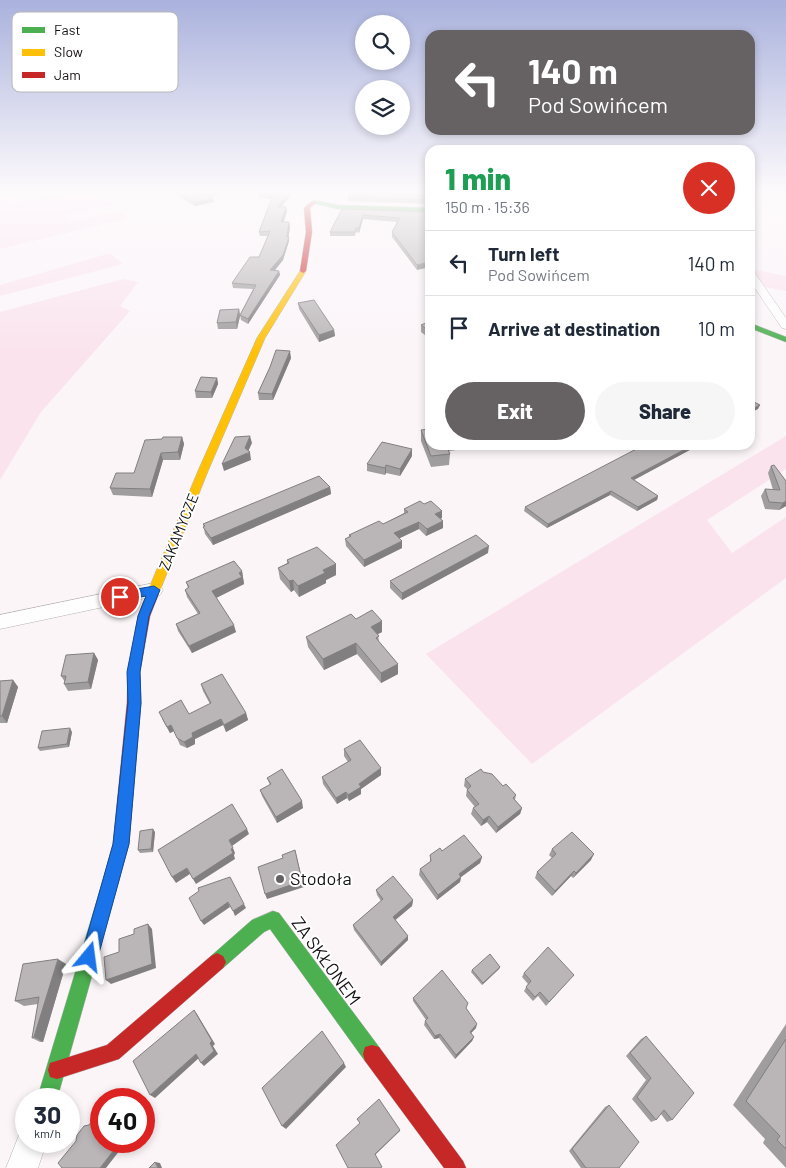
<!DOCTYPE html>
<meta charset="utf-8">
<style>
body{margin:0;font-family:Barlow,sans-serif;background:#f6f6f7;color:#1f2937;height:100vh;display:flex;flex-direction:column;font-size:19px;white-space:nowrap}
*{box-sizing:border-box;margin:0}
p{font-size:16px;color:#747a83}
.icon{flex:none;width:28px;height:28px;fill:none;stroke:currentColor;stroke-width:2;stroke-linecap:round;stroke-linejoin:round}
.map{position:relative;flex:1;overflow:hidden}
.panel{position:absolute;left:425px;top:145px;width:330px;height:305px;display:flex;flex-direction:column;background:#fff;border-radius:15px;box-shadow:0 2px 8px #0003}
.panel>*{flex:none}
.top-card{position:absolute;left:425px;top:30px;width:330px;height:105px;border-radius:15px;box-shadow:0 2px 8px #0003;background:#666163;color:#fff;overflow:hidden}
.tools{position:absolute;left:355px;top:15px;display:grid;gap:10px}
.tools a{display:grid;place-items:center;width:55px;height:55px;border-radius:50%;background:#fff;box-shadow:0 2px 8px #0003;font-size:25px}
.speed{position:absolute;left:15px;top:1088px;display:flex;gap:10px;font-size:25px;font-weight:700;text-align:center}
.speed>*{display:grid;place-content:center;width:65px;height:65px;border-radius:50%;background:#fff;box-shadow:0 2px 8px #0003;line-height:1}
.speed small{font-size:12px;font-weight:400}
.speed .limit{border:8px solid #d22;background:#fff;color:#111}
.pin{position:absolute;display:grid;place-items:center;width:42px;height:42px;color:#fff;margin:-21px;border:2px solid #fff;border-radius:50%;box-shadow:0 1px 5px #0007}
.me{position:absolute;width:55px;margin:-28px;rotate:16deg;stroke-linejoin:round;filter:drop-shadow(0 0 4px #0008)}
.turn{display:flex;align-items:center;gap:18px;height:105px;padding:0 20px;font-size:22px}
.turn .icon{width:65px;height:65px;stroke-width:2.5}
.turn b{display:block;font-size:35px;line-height:42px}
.round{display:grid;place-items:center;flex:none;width:52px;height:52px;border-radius:26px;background:#f6f6f7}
.head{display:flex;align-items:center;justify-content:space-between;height:85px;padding:0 20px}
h1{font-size:30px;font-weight:800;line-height:38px;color:#1e9e55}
.action{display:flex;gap:10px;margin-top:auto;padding:10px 20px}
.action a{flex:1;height:58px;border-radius:30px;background:#666163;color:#fff;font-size:20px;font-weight:800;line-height:58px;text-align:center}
.action a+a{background:#f6f6f7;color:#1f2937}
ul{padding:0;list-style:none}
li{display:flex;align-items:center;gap:15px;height:65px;padding:0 20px;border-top:1px solid #e0e1e3}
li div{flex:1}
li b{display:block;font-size:19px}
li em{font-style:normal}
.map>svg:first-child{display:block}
.green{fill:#fae3ed}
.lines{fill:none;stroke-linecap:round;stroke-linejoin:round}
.street-casing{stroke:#b6b2b4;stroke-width:1}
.fast-casing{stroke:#b6b2b4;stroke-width:1}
.slow-casing{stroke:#b6b2b4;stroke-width:1}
.jam-casing{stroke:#b6b2b4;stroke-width:1}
.street{fill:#fefefe;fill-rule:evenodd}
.fast{fill:#4caf50;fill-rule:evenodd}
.slow{fill:#ffc107;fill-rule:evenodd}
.jam{fill:#c62828;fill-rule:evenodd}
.wall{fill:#a09d9e}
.shaded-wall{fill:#827f81}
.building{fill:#bab6b8;stroke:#827f81}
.route{fill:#1a73e8;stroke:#114b97}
.poi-dot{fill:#666163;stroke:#fff;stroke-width:2}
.labels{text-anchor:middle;stroke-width:4;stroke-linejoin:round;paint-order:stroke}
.street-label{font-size:15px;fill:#151113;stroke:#fff}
.near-poi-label{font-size:18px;fill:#151113;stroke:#fff;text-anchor:start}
.near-street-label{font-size:18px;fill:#151113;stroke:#fff}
.key{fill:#fff;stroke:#b9b8b8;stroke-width:1}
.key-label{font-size:14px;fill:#151113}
</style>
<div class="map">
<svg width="786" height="1168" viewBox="0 0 786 1168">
<rect width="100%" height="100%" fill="#fbf5f8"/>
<path class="green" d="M13 190H27L5 206 80 190H145L107 199 113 205 64 215 70 222 119 211 128 218 0 249V193Z
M110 253 123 264 0 296V285Z
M753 269 786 276V291L764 287Z
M123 279 138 282 120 306 130 311 41 412 0 480V312Z
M786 436V469L707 520 732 553 786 517V578L532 764 426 654Z"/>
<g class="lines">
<g class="street-casing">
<path id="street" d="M750 271 754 272 786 318V329L782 328 750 281Z
M154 583 160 585 163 590 160 595 0 629V615Z
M26 1128V1141H47L38 1168H6L21 1130Z"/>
</g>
<g class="fast-casing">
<path id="fast" d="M314 200 338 205 430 208V212L338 209 312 203Z
M750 323 786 337V342L750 328Z
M112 869 118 871 120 877 57 1099H37L104 877 106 871Z
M273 911 279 913 379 1047 381 1054 379 1061 372 1063 365 1061 270 929 264 932 223 968 217 971 211 968 208 962 211 956 252 920Z"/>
</g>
<g class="slow-casing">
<path id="slow" d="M303 269 306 271 265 338 208 471 159 593 157 596H149L147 593 198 471 257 338 300 271Z"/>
</g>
<g class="jam-casing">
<path id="jam" d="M312 201 317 202 310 208 312 232 306 271 303 273 300 271 306 232 304 208Z
M153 589 159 593 150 616 140 672 141 703 129 844 118 883 112 885 106 883 104 877 113 844 127 703 128 672 138 616 147 593Z
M217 953 223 956 226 962 223 968 119 1059 57 1079 50 1077 48 1070 50 1063 107 1045 211 956Z
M372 1045 379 1047 463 1161 466 1168H444L365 1061 363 1054 365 1047Z"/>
</g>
<use href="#street" class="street"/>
<use href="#fast" class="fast"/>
<use href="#slow" class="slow"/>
<use href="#jam" class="jam"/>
</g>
<path class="wall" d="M169 190H224L211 197 213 198 214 202 195 206Z
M262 190H295L281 207 287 211 283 222 290 227 288 237 289 241 283 260 275 270 279 271 280 275 248 324 241 320 240 315 253 289 233 288 232 283 259 257 268 236H260L259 232 271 199 259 198V194Z
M424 190 421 195 430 196V204L348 201V197Z
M342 209 430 212 417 270 392 237V232L397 222 363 219 359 233 356 232 355 236H330V232Z
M298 303 334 330 335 336 319 342 299 309Z
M239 309 240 316 237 329H218L217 323Z
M430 321V339L421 332V325Z
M291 358 273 400H259L258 393 270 367Z
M217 378 218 384 212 398H196L195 391Z
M421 430 430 445H467L456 450 449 451 450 454 449 465 431 467 421 441Z
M182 437 184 444 180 460H163L152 497 113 495 110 488 134 473 162 439Z
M699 445 634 480 658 496 657 500 637 511 610 495 547 528 524 511 525 507Z
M412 456 400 476 386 473 385 475 367 471V464Z
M771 466 786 481V506L779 510 765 509 761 496 765 489 773 490 768 473Z
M330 487 331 494 213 545 205 534 203 524Z
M404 509 442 511V518L440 519 443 521V528L426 536 419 529 399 538 402 548 364 567 346 546 345 539 349 537V535L383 524 404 513Z
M488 553 402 600 390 588V581Z
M287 560 336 564V575L326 580V583L299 597 294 590 291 592 280 579 278 568 287 563Z
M242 571 244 584 216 598 236 632 192 653 178 631 176 624 198 614 187 597 185 590 188 588 186 582Z
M356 619 382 621V632L378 634 379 642 398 674 381 683 357 654 324 670 308 647 306 637Z
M94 653 98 660 91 689 68 691 64 684 65 682 61 676Z
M13 680 18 687 7 723H0V681Z
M201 684 246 713 248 720 226 732 223 725 195 739V744L187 748 180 745 174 731 170 733 162 719 189 714 210 704 203 691Z
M72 732 69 747 40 751 38 748Z
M344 749 381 775 361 789V794L349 801 347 798 337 804 323 784 322 777 348 762 344 756Z
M483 772 516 795 515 800 522 808 520 814 496 833 487 822 481 826 471 814 473 808 475 807 466 796 467 789 464 786 465 779Z
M267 778 303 808 277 823 262 796 260 790 270 785Z
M155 832 153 852 140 853 138 850Z
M552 849 591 860 573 878 571 876 552 896 535 878 537 872 552 858 549 855Z
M442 851 482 857 480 863 461 877 460 882 437 900 419 875 420 869 430 862V855Z
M376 890 413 900 412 906 395 920 408 936V940L381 966 354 930 353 925 381 901 377 895Z
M66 964 43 1042H40L32 1038 38 1004 24 1006 15 1001Z
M500 967 499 969 482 985 471 972 472 970Z
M524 973 570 979 546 1006 538 996 533 1001 524 991 528 984 522 977Z
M413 998 466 1008 476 1028 471 1033 474 1037 472 1041 455 1059 439 1038 434 1039 424 1025 425 1021 426 1020 413 1001Z
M786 1024V1168L763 1143 765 1139 733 1105Z
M646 1036 672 1120 667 1122 661 1114 656 1120 651 1122 632 1099 646 1080 626 1056 641 1039Z
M609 1105 619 1168H581L569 1151 605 1107Z"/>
<path class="shaded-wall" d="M216 190H224L209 198 208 195Z
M291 190H295L278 211 277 207Z
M422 190H424L419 199V195Z
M213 198 214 202 195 206 194 202Z
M286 207 287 211 282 227 281 222Z
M363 215V219L359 233V228Z
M289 222 290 227 288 240 289 237V241L283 260 271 275 270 270 287 237Z
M430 262V267L417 270V265Z
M279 271 280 275 248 324V319Z
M239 309 240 316 237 329 236 322Z
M334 330 335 336 319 342V335Z
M290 351 291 358 273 400 272 394Z
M217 378 218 384 212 398 211 392Z
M760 405 758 409 750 413V410Z
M250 436 252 443 247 454 250 452 251 460 224 471 222 464 245 448Z
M182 437 184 444 180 460 178 452Z
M456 445H467L456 450Z
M693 445H699L630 482 631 478Z
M412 449V456L400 476V469Z
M161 453 163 460 152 497 150 489Z
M386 465V473L385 475V468Z
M330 487 331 494 213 545 211 538Z
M611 491 610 495 547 528 548 524Z
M658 496 657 500 637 511 638 507Z
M786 501V506L779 510 783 503Z
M442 511V518L435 521V514Z
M443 521V528L426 536 427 529Z
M419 522V529L394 541V533Z
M402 541V548L364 567V560Z
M489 546 488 553 402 600V593Z
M336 564V575L326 580V583L299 597 298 586 323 570Z
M242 571 244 584 214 599 212 591Z
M293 580 294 590 291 592 289 581Z
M382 621V632L372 637 371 627Z
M234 625 236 632 192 653 189 646Z
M356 643 357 654 324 670 323 659Z
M94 653 98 660 91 689 88 682Z
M398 664V674L381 683V673Z
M13 680 18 687 7 723 2 716Z
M246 713 248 720 226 732 224 725Z
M221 719 223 725 195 739V744L187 748 184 742 192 733Z
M171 725 174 731 170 733 167 727Z
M70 728 72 732 69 747 67 744Z
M381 768V775L361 789V794L349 801 348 795 359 784Z
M346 792 347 798 337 804 336 798Z
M302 801 303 808 277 823 276 817Z
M522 808 520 814 496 833 498 827Z
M489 816 487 822 481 826 483 820Z
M153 829 155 832 153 852 151 849Z
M247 829 249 834 232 846 229 840Z
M233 848 235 853 234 855 235 859 196 884 193 879Z
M295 850 304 887 267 899 265 894Z
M594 854 591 860 573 878 576 873Z
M482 857 480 863 461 877 460 882 437 900 438 895 459 874Z
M187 868 190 874 176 883 172 877Z
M574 871 571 876 552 896 555 891Z
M413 900 412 906 393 922V917Z
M228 902 230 907 204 925 201 921Z
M244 904 246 908 235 916 233 911Z
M148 924 152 929 156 968 111 984 106 980Z
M408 936V940L381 966V962Z
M58 959 66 964 43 1042 34 1037Z
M500 967 499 969 482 985 483 983Z
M194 1010 197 1014 215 1044 213 1046 218 1054 204 1066 201 1063Z
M477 1024 476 1028 469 1035 470 1032Z
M440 1034 439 1038 434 1039 435 1036Z
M474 1037 472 1041 455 1059 456 1055Z
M196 1054 200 1057 155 1098 150 1095Z
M344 1063 346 1067 286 1129 282 1126Z
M400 1130V1131L375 1155V1154Z
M121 1141H127L106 1168H100Z
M155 1162 160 1163 162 1168H158Z"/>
<path class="building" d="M174 190H216L208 195 213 198 194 202Z
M262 190H291L277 207H286L281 222H289L287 237H289L283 255 270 270 279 271 248 319 240 315 256 285 232 283 250 257H259L270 231 259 232 273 195 259 194Z
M352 190H422L419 195 430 196V200L348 197Z
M342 209 430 212V262L417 265 392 232 400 218 363 215 359 228H356L355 232H330Z
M314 300 334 330 319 335 298 303Z
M239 309 236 322 217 323 220 310Z
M430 321V332L421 325Z
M276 350 290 351 272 394 258 393 270 367Z
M201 377 217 378 211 392 195 391Z
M750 400 760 405 750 410Z
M430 429V445H446L450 454 431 456 421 430Z
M250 436 245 448 250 452 222 464 235 437Z
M163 437H182L178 452 161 453 150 489 110 488 116 473H134L145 440 162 439Z
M382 442 412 449 400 469 386 465 385 468 367 464Z
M644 445H693L631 478 658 496 638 507 611 491 548 524 525 507Z
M774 465 786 481V501L783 503 769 502 765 489 780 490 771 466Z
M319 476 330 487 211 538 203 527 205 526 203 524Z
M420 501 424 504 431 501 442 511 435 514 443 521 427 529 419 522 394 533 402 541 364 560 345 539 351 536 349 535 379 521 383 524 408 512 404 509Z
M476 535 489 546 402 593 390 581Z
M317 547 336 564 323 570 325 573 298 586 293 580 289 581 278 568 289 563 287 560Z
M234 561 242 571 239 573 242 577 212 591 234 625 189 646 176 624 200 613 185 590 189 587 186 582Z
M372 610 382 621 371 627 379 636 376 638 398 664 381 673 356 643 323 659 306 637 351 614 356 619Z
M94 653 88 682 64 684 66 676H61L66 655Z
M222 674 246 713 224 725 221 719 192 733 193 737 184 742 177 738 171 725 167 727 159 712 181 700 189 714 211 703 201 684Z
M13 680 2 716H0V681Z
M70 728 67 744 38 748 42 731Z
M360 740 381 768 359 784 361 787 348 795 346 792 336 798 322 777 351 760 344 749Z
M282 769 302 801 276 817 260 790 271 784 267 778Z
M481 769 483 772 492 774 503 786 506 784 516 795 513 798 522 808 498 827 489 816 483 820 473 808 479 804 467 790 471 786 465 779Z
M232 804 247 829 229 840 233 848 231 849 233 853 193 879 187 868 172 877 158 850Z
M153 829 151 849 138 850 140 831Z
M572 832 594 854 576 873 574 871 555 891 537 872 556 854 552 849Z
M464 835 482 857 459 874 461 877 438 895 420 869 431 861 430 855 440 848 442 851Z
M295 850 302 881 265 894 258 867 283 858 282 855Z
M393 876 413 900 393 917 408 936 381 962 353 925 383 899 376 890Z
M230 877 244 904 233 911 228 902 201 921 189 898 199 891 198 888Z
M148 924 152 964 106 980 104 957 119 952V939L134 934V929Z
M548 947 574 975 549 1002 540 992 535 997 526 987 531 981 524 973Z
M490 954 500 967 483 983 472 970Z
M58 959 34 1037 32 1038 39 997 15 1001 23 964Z
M442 970 468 1003 466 1008 477 1024 470 1032 474 1037 456 1055 440 1034 435 1036 425 1021 428 1018 413 998Z
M194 1010 212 1041 210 1043 214 1051 201 1063 196 1054 150 1095 133 1061Z
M322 1031 344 1063 282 1126 262 1088Z
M646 1036 694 1093 672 1120 664 1110 656 1120 637 1097 651 1078 630 1053Z
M786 1039V1149L777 1140 780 1136 746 1101Z
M379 1099 400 1130 375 1154 382 1167 380 1168H348L336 1145 360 1123 357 1119Z
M609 1105 639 1142 619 1168H586L572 1149Z
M101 1110V1141H121L100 1168H62L58 1163 76 1141 77 1135 84 1126 89 1125Z
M155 1162 158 1168H149Z"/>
<linearGradient id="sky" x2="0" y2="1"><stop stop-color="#aab2dd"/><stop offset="0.54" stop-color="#fdfafc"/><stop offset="1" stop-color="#fdfafc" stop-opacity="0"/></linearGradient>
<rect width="786" height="354" fill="url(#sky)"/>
<path class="route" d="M154 586 160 590 149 616 140 672 141 703 129 844 98 957 95 963 89 966 83 963 81 957 113 844 128 703 127 672 138 616 146 596 120 601 114 597 120 592Z"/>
<circle class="poi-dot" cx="280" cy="879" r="5"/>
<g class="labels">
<g class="street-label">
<text transform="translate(179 532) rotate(-68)" y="5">ZAKAMYCZE</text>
</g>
<g class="near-poi-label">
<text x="290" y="885">Stodoła</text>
</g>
<g class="near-street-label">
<text transform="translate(326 961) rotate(54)" y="6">ZA SKŁONEM</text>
</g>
</g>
<rect x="12" y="12" width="166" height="80" rx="8" class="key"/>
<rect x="22" y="27" width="23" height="6" fill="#4caf50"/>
<rect x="22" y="49" width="23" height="7" fill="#ffc107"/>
<rect x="22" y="72" width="23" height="6" fill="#c62828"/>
<g class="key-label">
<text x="54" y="35">Fast</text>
<text x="54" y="57">Slow</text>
<text x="54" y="80">Jam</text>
</g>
</svg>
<div class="tools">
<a><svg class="icon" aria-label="search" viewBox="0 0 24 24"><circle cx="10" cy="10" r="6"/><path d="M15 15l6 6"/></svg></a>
<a><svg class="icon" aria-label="layers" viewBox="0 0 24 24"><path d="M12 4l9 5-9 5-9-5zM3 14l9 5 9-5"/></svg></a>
</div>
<div class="speed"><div>30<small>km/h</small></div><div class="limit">40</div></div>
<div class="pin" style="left:120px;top:597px;background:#d93025"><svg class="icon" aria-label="arrive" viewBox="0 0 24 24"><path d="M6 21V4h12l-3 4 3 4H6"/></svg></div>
<svg class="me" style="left:89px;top:957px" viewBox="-20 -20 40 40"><path d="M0-17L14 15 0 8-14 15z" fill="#1a73e8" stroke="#fff" stroke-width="4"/></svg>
<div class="top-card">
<div class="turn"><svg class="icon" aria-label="left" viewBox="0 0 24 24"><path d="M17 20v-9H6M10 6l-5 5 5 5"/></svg><div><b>140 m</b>Pod Sowińcem</div></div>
</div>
<section class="panel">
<div class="head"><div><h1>1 min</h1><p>150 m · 15:36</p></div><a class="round" style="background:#d93025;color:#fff"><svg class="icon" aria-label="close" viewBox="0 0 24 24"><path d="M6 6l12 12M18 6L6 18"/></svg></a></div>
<ul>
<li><svg class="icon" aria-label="left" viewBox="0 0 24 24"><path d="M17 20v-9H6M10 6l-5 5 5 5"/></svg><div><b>Turn left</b><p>Pod Sowińcem</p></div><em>140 m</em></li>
<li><svg class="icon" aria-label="arrive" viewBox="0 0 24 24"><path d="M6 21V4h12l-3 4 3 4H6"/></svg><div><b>Arrive at destination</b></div><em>10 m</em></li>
</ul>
<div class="action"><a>Exit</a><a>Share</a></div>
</section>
</div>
